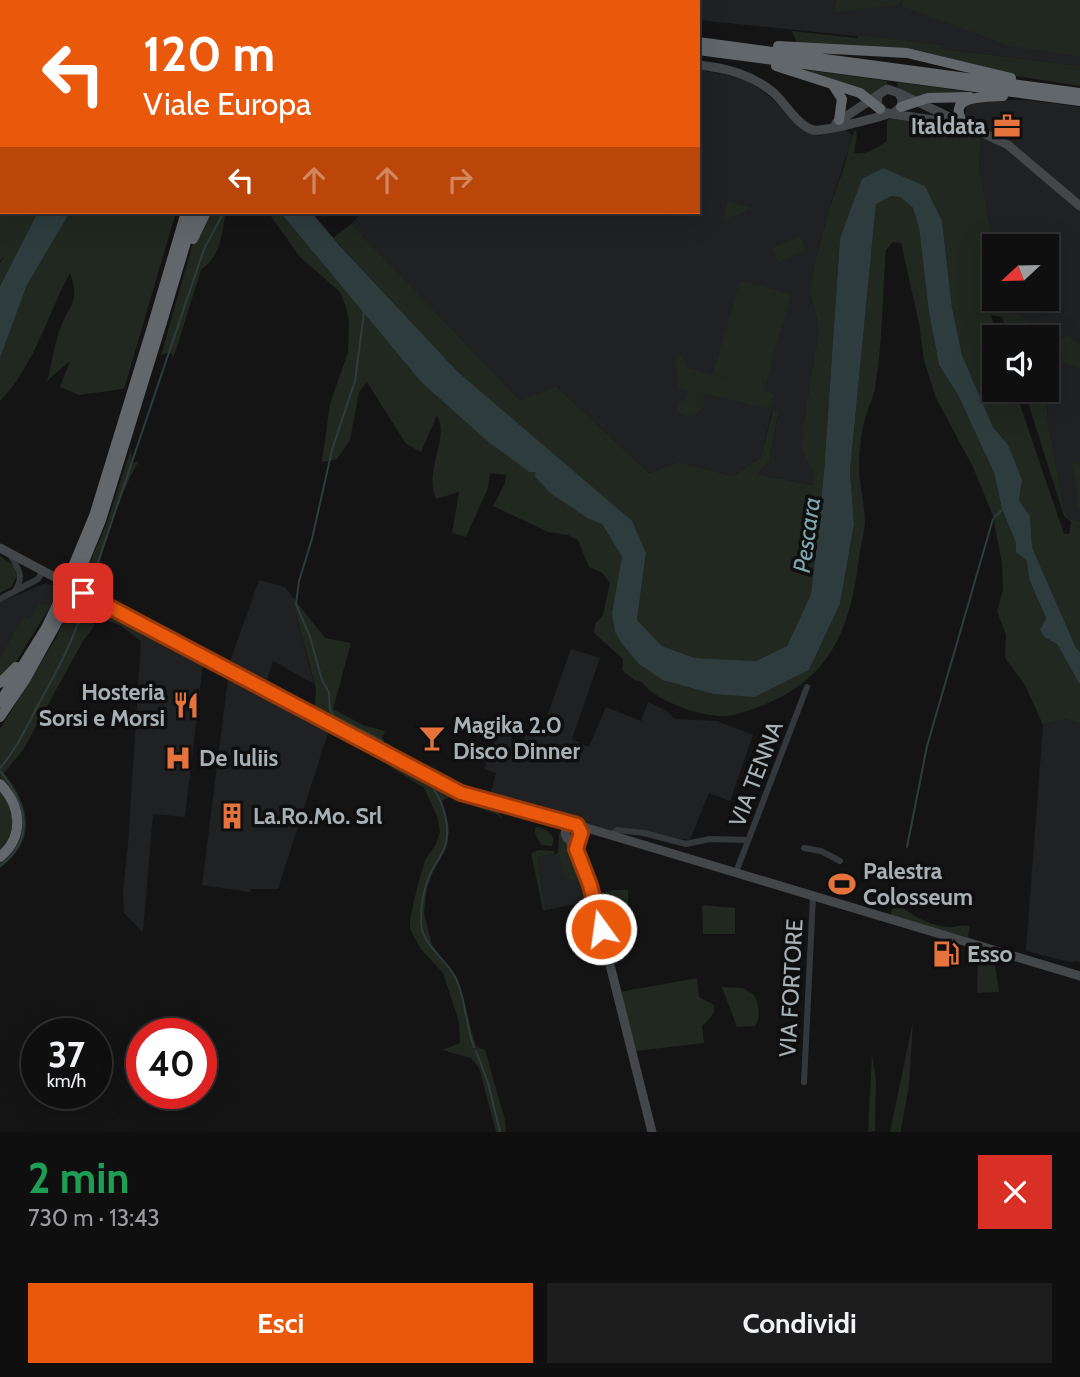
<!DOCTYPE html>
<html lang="it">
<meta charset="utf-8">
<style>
body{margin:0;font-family:Cabin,sans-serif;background:#1d1d1e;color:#f1f3f6;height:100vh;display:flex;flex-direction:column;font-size:26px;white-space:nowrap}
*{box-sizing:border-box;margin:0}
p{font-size:23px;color:#9b9c9f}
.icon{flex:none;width:38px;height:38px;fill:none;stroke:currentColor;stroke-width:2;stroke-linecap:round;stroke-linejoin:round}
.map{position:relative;height:1132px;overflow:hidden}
.side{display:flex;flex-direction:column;background:#0f0f10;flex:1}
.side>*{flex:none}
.guide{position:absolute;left:0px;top:0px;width:700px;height:214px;box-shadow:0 7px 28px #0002,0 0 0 2px #2f2f30;background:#ea580c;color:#fff;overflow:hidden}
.needle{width:46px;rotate:248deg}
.tools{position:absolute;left:982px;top:234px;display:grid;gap:14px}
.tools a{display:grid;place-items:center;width:77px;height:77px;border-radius:0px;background:#0f0f10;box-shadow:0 7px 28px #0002,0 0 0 2px #2f2f30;font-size:35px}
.speed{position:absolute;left:21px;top:1018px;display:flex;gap:14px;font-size:35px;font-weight:700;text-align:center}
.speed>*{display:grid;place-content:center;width:91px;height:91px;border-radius:50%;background:#0f0f10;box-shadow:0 7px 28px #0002,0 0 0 2px #2f2f30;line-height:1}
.speed small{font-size:18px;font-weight:400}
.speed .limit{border:10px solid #d22;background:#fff;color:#111}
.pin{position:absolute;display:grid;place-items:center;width:60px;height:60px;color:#fff;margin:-30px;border-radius:14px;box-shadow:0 4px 10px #0006}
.me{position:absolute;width:77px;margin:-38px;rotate:346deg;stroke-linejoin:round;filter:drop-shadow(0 0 5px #0008)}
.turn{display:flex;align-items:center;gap:24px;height:147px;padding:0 28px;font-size:32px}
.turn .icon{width:91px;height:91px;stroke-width:2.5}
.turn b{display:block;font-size:49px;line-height:60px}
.lanes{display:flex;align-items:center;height:66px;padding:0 28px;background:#0003;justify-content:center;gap:35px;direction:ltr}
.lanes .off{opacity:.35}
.round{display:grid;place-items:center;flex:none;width:74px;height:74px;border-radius:0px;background:#1d1d1e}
.head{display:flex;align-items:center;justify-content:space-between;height:119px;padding:0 28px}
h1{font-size:42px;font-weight:800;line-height:52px;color:#1e9e55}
.cta{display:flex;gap:14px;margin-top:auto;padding:14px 28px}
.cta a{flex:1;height:80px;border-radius:0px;background:#ea580c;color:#fff;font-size:28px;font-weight:800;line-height:80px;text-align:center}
.cta a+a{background:#1d1d1e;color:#f1f3f6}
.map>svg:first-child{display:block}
.built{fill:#202122}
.green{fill:#212820}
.water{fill:#2e3c3d}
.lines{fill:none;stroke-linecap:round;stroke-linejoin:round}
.stream{stroke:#2e3c3d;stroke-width:2}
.street{stroke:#35383a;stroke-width:6}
.secondary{stroke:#43474a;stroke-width:9}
.highway{stroke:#61676b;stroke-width:10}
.highway-bridge{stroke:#61676b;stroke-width:10}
.route-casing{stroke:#983908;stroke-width:18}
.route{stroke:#ea580c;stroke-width:12}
.labels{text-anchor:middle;stroke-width:7;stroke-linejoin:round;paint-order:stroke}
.poi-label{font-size:23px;font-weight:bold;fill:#a6b0b5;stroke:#0f0f10;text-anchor:start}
.street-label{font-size:23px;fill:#a6b0b5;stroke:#0f0f10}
.water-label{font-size:24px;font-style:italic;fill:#7fa8ae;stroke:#0f0f10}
</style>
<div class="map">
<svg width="1080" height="1132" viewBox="0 0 1080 1132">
<rect width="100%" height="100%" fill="#141415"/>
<path class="built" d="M521 0H1080V66L942 49V45L698 20V2Z
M698 70 742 78 763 91 784 109 802 130 819 136 844 129 853 136 829 209 814 266 810 294 816 314 818 336 804 420 814 469 813 485 757 474 769 462 778 415 772 410 761 457 733 476 678 462 649 473 556 386 520 402 351 224 362 212H698Z
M990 100H1028L1080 107V521L1069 519 1064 510 1048 422 1046 390 1048 333 1007 306 1005 299H1046V247H994L979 168 981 135 965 115 967 105Z
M259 580 285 587 291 595 314 684 273 661 266 683 229 664Z
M46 583 59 588 51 605 29 621 23 617 0 658V602Z
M144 633 203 664 185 817 153 814 143 932 124 913 123 890 128 845 141 641Z
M571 649 600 658 572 739 589 747 606 707 641 721 648 702 666 710 675 719 717 721 753 735 730 801 709 793 690 840 609 830 490 795 496 773 484 769 500 726 514 731 511 739 522 743 528 729 541 733Z
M228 678 328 733 278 889H251L250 892 202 885Z
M1066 719 1080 724V962L1074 961 1073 963 1026 951 1043 725Z
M560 853 566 881 579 878 586 902 546 910 537 857Z"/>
<path class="green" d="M837 0H901L898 5 833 13Z
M903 0H1080V57L1010 46 901 6Z
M792 31 857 38 858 35 942 45V49L1080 66V86L1016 76 922 52 797 44Z
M806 70 887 81V85L871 96Z
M897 82 983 94 918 98 898 88Z
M890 119C922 120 951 125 981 135L979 168 994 247V299H1005L1007 306 1048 333 1047 373 1046 338H1008L1002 317 991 315 998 338H994V390H1015L1064 534H1069L1071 522 1064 516 1024 390H1046L1048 422 1064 510 1069 519 1080 521V652L1076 648 1032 547 1030 516 1019 500 1008 445 993 427 962 355 952 307 942 221 882 169 840 238 824 472 811 594 787 646 756 661 695 658 662 646 637 620 646 553 459 373 333 238 351 224 520 401 556 386 649 473 678 462 733 476 761 457 773 409 778 414 769 462 757 474 812 485 814 469 811 468 802 448 804 420 818 336 816 314 810 294 814 266 829 209 843 170 854 131H856L857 136 854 153C867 155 877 148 887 141V122Z
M890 196 900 197 913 208 919 228 929 313 939 365 958 395 994 473 1002 509 1016 543V552L1027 561 1029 579 1046 618 1040 630 1044 637 1057 644 1080 685V724L1066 719 1043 725 1025 685 1005 658 1006 635 997 611 1003 590 1002 564 993 516 973 467 936 398 924 360 919 323 901 243 893 242 886 250C882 296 883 343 875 388 873 400 866 411 864 423 861 434 860 448 859 460 858 481 865 502 865 523 864 535 860 548 859 559 848 646 820 692 733 715 711 721 655 702 642 682L634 680 622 670 623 659 594 633 595 624 603 615 610 583 602 573 589 567 578 540 568 535 548 532 493 506 505 483 506 475 490 473 488 488 466 537 452 533 459 492 436 499C423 470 450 440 437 415L421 452 406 444 367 382 359 392 350 440 337 459 322 462 330 404 348 352 349 320 346 307 340 292 300 257 268 212H280L421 382 487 441 529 472 536 471 589 519 602 524 622 557 615 632 755 697 809 670 840 604 854 524 850 471 876 203Z
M728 201 752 208 753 209H747L745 212 723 220Z
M0 209 2 212H38L0 286V263L5 255 0 261Z
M70 212H176L124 389 79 395 60 387 70 361 47 381C52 364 54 343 61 326 71 302 80 302 70 273 47 315 35 365 0 401V358L27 285Z
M202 212H229L225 215C222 237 220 256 201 270L173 359 172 354 169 352 161 355Z
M800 236 806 250 778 262 772 248Z
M740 281 791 294 764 390 774 394 769 409 703 393V406L696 415 686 417 677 412 680 402 687 397V390L679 388 675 362 677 355 681 357 689 368 752 386 713 374Z
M1067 336 1080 344V369L1055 359C1052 347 1055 340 1067 336Z
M131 449 132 463 139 461C125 482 100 551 98 576 97 582 99 587 98 593L81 583 106 525Z
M1080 462V511L1077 510 1076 481 1071 464Z
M0 556 13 565 17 576 11 587 0 593Z
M291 595 325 638 351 643 333 709 363 725 385 731 379 746 315 708 316 689Z
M76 596 140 628 143 636 141 641 121 626 97 616 93 628 83 641 23 750 4 773C30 805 38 840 0 868V861L21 811 11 789 0 777V729L55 640Z
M39 604 51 605 16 662 0 678V658L23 616 29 620Z
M384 763 459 796 498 808 502 819 498 815 449 797 442 801 449 828 447 847 433 872 427 888 424 913 432 945 458 979 474 1040 477 1047 485 1050 505 1120 506 1132H496L479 1068 471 1058 442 1050 460 1043 459 1022 443 973 420 948 410 929V919L417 888 425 860 436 844 440 832 437 816 424 788Z
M0 791C16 814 17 828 0 851Z
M536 827C545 828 550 832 554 839L552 846 542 845C538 840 533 833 536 827Z
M559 833 565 839 588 888 584 889 579 879 566 881 558 853Z
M539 850 554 851V854L537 857 546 910 543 911 531 853Z
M614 890H628V907L599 905 596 894Z
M895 899C905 913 929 925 946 927 955 928 960 924 970 926L968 937 890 916Z
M702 905 735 908V934H703Z
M978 953 994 957 999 992 977 993Z
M697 978 699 997 714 1005C716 1015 708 1020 702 1026L704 1043 635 1051 620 992Z
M722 987 743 988 754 995C759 1004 761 1018 755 1026L737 1027Z
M913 1021 909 1086 901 1129V1132H890Z
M872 1054 876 1080 875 1131 868 1132Z"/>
<path class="water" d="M883 168 925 186 942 221 952 307 962 355 993 427 1008 445 1022 480 1019 500 1030 516 1032 547 1076 648 1080 652V685L1057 644 1044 637 1040 630 1046 618 1029 579 1027 561 1016 552V543L1002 509 994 473 958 395 939 365 929 313 919 228 913 208 900 197 891 196 876 204 850 471 854 524 840 604 809 670 755 697 714 694 663 680 639 664 623 645 615 632 612 613 622 557 602 524 589 519 550 493 535 476 536 472H529L487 441 421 382 280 212H311L340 246 459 373 632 521 646 553 637 620 662 646 695 658 756 661 787 646 811 594 824 472 840 238 862 179Z
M38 212H70L27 285 0 358V286Z"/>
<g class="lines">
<path class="stream" d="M364 312 355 381 332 450 312 539 299 581 296 604 310 637 322 680 329 693 330 710 335 717 383 741
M995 517 1002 510
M90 586 204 249 224 212
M387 744 403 755 432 771
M0 768C16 750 26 728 37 707 57 671 73 642 85 603
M0 771C25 802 38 838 0 866
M434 790C444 803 451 830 445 846 441 858 432 867 428 879 423 892 421 908 421 922 421 944 444 957 454 975 466 997 465 1024 474 1047
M907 847 927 746 993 519
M476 1051 488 1083 500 1132"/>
<path class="street" d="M79 2V0
M92 2 93 0
M139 2 144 0
M0 20H2
M0 41 2 42
M0 107 2 105
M10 554C18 569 25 575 15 591
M0 599 38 579 43 571
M611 835 617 830 644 833 686 844 710 839 748 840
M804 848 821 851 840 861
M736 872 807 687
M804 1082 813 896"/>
<path class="secondary" d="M0 49H2
M698 65C726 68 751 74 774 93 786 104 797 125 813 130 823 132 876 118 888 114
M899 93 1008 145 1080 206
M892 114 953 123
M836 123 887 89 899 93 902 100 901 107 892 114 884 112 877 104 878 96
M0 548 461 794 573 824
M577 825 1080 976
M569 839 592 893 652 1132
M576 851C575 843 581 838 580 830L575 825 567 827 565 833 567 838 574 840 579 837"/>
<path class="highway" d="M268 0 271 2
M323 0 336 2
M384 0 397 2
M173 2 180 0
M209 2 220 0
M252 2 253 0
M698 42 1080 93
M778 46 907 53 1011 78
M698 50 1080 101
M776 66 860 93 880 109
M0 81 2 80
M833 85 842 99 839 120
M0 89 2 88
M901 107 928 98 970 97
M965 126C943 95 984 97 1003 96
M193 239 206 212
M162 322 195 212
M153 324 186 212
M0 683 16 667
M0 702 46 628 57 605
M0 717 25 680 65 608
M0 784C21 806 25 836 0 857"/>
<path class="highway-bridge" d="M57 605 94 516 153 324
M65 608 101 520 162 322"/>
</g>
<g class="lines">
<g class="route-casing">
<path id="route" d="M83 593 461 793 577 825 581 833 576 849 590 885 601 929"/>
</g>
<use href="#route" class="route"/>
</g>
<defs>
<g id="office-bare" transform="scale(2.1)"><path d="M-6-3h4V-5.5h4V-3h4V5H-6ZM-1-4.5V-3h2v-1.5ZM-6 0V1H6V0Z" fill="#e6733b" stroke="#0f0f10" stroke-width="2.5" paint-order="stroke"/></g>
<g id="restaurant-bare" transform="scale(2.1)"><path d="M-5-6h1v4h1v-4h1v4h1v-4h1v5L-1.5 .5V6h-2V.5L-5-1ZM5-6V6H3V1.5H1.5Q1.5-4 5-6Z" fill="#e6733b" stroke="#0f0f10" stroke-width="2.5" paint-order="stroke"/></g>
<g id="bar-bare" transform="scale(2.1)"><path d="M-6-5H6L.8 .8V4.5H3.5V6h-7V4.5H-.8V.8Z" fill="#e6733b" stroke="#0f0f10" stroke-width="2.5" paint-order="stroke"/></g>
<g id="hospital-bare" transform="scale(2.1)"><path d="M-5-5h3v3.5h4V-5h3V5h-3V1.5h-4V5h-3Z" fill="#e6733b" stroke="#0f0f10" stroke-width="2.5" paint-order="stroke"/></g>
<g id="building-bare" transform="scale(2.1)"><path d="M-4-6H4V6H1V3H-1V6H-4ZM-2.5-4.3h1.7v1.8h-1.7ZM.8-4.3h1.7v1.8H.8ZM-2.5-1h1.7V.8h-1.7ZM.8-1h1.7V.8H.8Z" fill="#e6733b" stroke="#0f0f10" stroke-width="2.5" paint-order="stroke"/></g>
<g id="stadium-bare" transform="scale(2.1)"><path d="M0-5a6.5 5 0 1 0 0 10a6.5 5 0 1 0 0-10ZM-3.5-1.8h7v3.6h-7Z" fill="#e6733b" stroke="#0f0f10" stroke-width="2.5" paint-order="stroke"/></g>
<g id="fuel-bare" transform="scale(2.1)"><path d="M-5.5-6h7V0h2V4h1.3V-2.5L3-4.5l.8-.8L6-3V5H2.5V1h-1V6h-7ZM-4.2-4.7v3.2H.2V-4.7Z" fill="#e6733b" stroke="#0f0f10" stroke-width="2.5" paint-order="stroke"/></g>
</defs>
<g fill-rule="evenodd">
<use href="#office-bare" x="1007" y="126"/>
<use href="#restaurant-bare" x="186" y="705"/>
<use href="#bar-bare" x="432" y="738"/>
<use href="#hospital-bare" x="178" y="758"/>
<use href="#building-bare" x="232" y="816"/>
<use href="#stadium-bare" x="842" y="884"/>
<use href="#fuel-bare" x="946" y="954"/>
</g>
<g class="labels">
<g class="poi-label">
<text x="986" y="134" text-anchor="end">Italdata</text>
<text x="165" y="700" text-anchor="end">Hosteria<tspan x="165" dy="26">Sorsi e Morsi</tspan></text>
<text x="453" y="733">Magika 2.0<tspan x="453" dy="26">Disco Dinner</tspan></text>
<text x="199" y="766">De Iuliis</text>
<text x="253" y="824">La.Ro.Mo. Srl</text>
<text x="863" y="879">Palestra<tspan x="863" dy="26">Colosseum</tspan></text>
<text x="967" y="962">Esso</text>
</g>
<g class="street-label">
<text transform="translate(756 774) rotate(-69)" y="8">VIA TENNA</text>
<text transform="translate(791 988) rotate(-87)" y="8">VIA FORTORE</text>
</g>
<g class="water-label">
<text transform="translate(807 535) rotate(-82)" y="8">Pescara</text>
</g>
</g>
</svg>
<div class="tools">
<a><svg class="needle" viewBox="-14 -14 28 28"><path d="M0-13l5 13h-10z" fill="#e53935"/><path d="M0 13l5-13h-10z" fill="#9b9c9f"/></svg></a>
<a><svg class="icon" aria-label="sound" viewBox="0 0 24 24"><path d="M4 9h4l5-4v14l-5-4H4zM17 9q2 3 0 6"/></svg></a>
</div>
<div class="speed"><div>37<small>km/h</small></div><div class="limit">40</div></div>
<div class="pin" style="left:83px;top:593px;background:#d93025"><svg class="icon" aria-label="arrive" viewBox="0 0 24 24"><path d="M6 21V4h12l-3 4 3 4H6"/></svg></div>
<svg class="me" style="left:601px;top:929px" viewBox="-20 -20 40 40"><circle r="17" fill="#ea580c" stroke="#fff" stroke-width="3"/><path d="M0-11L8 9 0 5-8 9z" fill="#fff"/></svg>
<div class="guide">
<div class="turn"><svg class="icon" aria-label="left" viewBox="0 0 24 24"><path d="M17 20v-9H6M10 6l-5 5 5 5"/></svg><div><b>120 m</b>Viale Europa</div></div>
<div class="lanes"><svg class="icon" aria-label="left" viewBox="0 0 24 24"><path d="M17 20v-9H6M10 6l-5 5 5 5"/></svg><svg class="icon off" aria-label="ahead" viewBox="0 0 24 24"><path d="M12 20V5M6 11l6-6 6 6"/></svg><svg class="icon off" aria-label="ahead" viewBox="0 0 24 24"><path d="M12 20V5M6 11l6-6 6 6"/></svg><svg class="icon off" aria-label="right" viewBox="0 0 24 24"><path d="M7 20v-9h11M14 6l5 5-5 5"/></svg></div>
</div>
</div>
<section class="side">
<div class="head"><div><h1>2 min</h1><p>730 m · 13:43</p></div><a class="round" style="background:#d93025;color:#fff"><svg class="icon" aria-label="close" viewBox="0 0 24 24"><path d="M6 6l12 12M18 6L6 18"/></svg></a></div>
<div class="cta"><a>Esci</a><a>Condividi</a></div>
</section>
